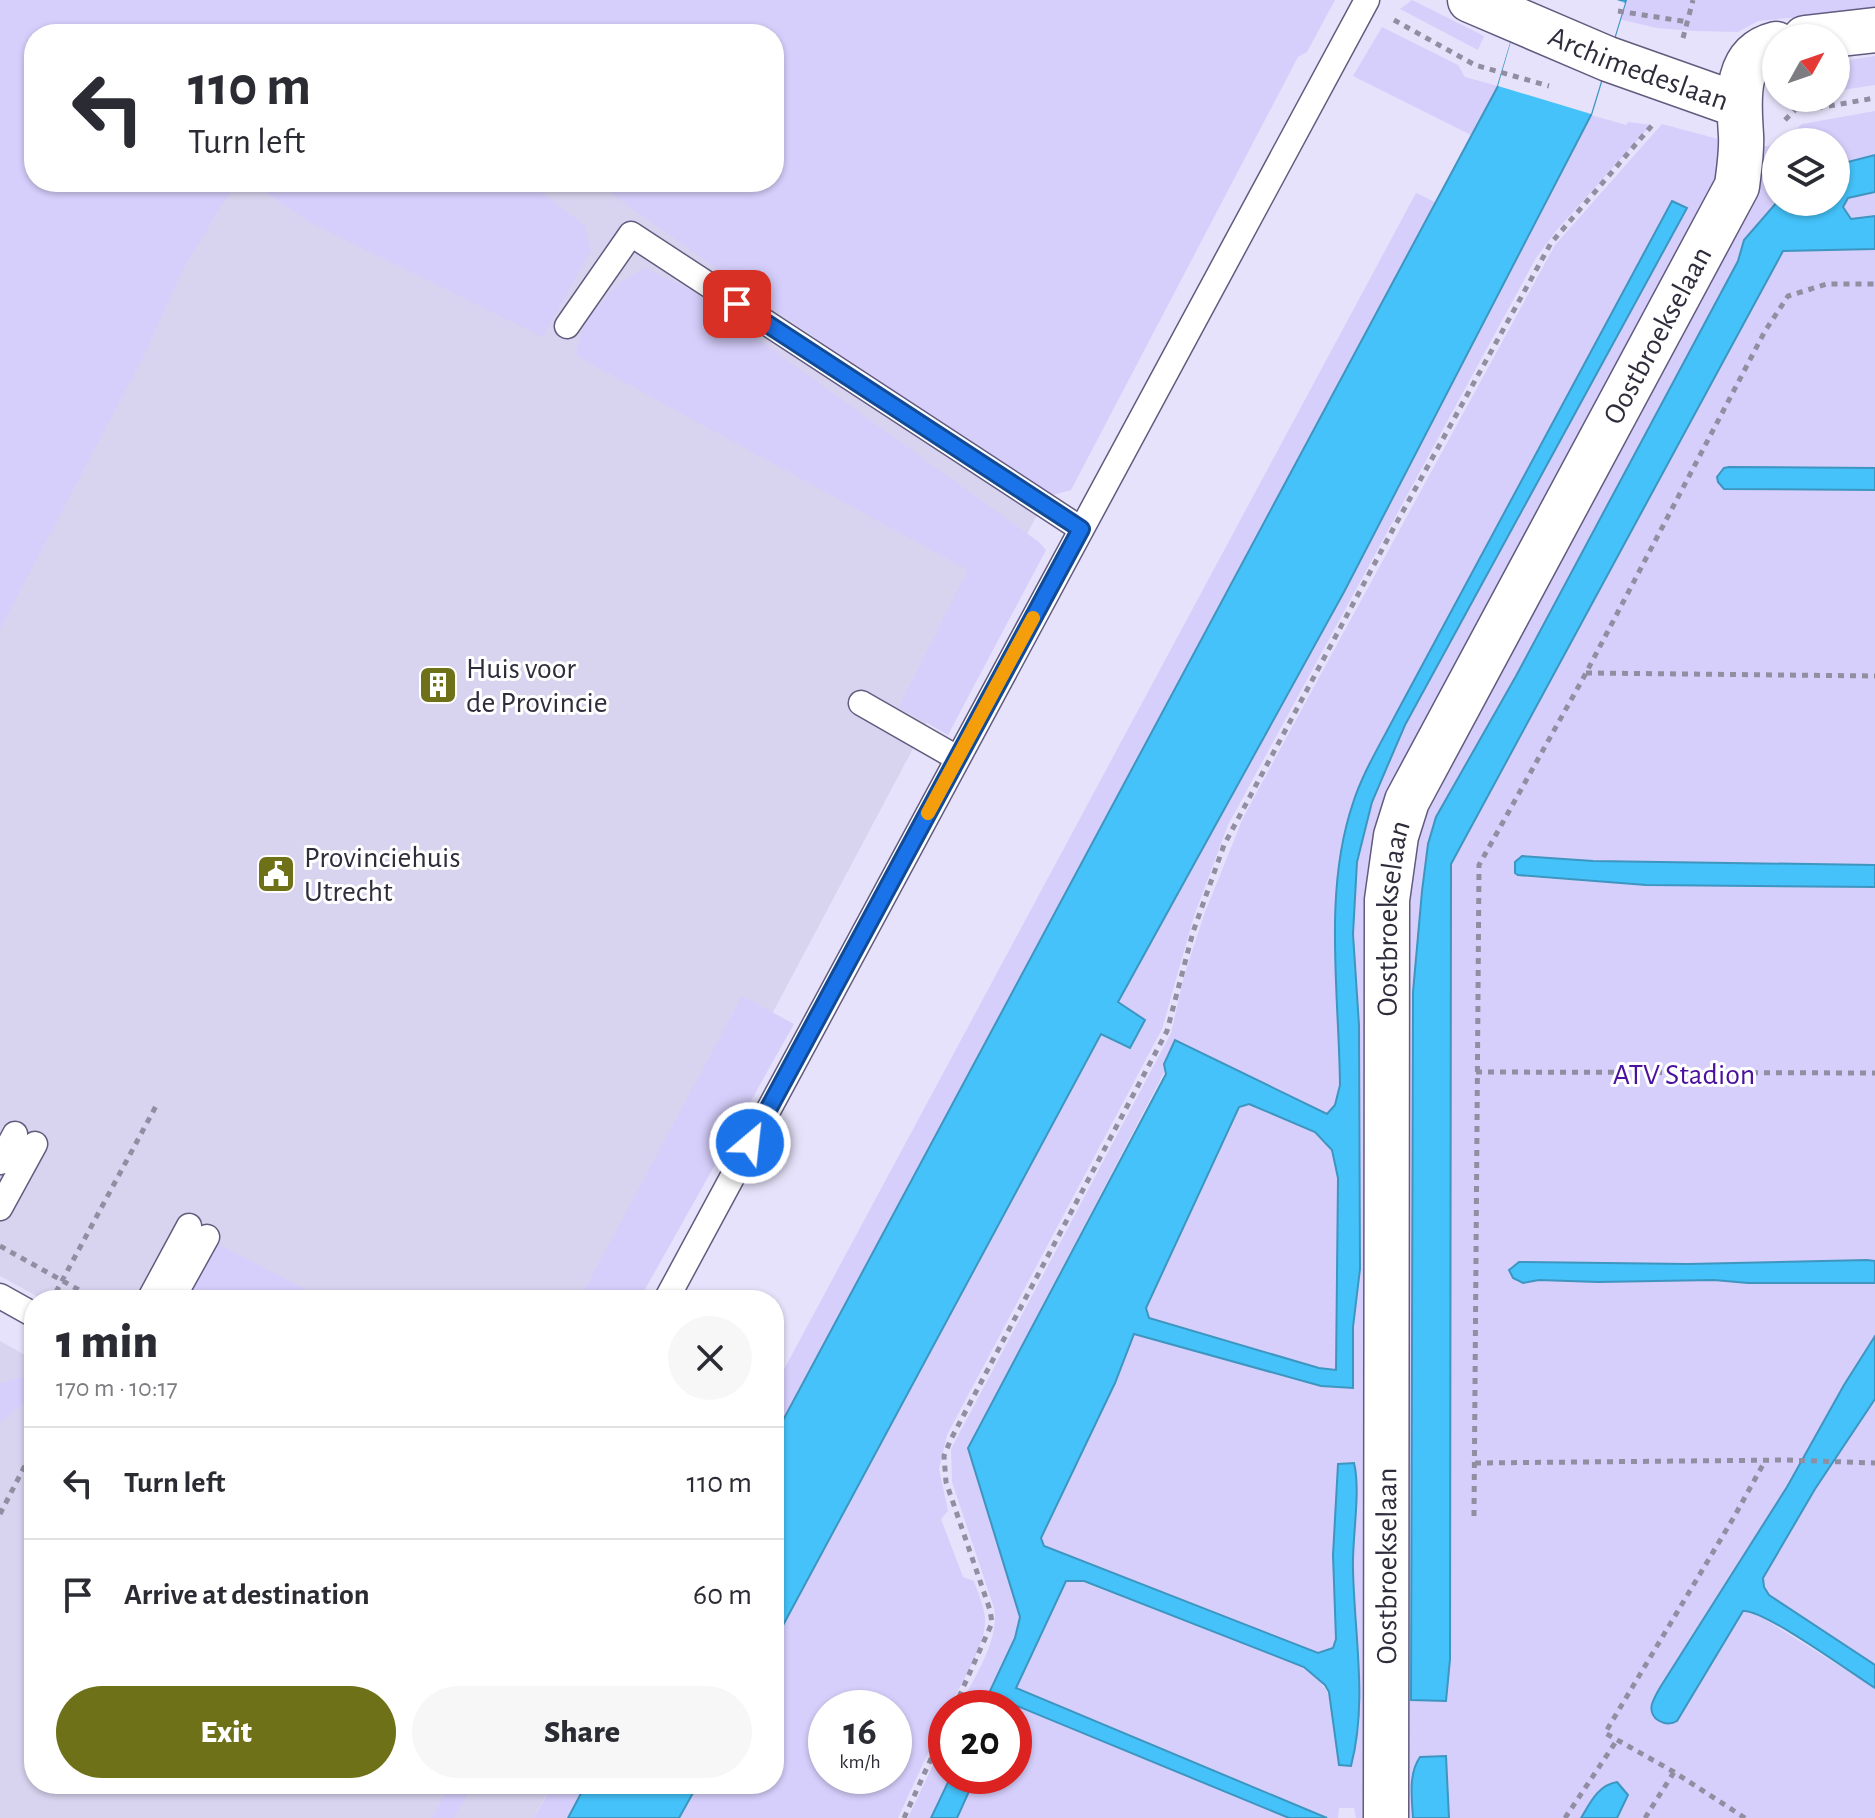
<!DOCTYPE html>
<meta charset="utf-8">
<style>
body{margin:0;font-family:"Alegreya Sans",sans-serif;background:#f7f7f7;color:#2b2b33;height:100vh;display:flex;flex-direction:column;font-size:30px;white-space:nowrap}
*{box-sizing:border-box;margin:0}
p{font-size:26px;color:#7c7c81}
.icon{flex:none;width:44px;height:44px;fill:none;stroke:currentColor;stroke-width:2;stroke-linecap:round;stroke-linejoin:round}
.map{position:relative;flex:1;overflow:hidden}
.drawer{position:absolute;left:24px;top:1290px;width:760px;height:504px;display:flex;flex-direction:column;background:#fff;border-radius:32px;box-shadow:0 2px 6px #0004}
.drawer>*{flex:none}
.guide{position:absolute;left:24px;top:24px;width:760px;height:168px;border-radius:32px;box-shadow:0 2px 6px #0004;background:#fff;color:#2b2b33;overflow:hidden}
.needle{width:52px;rotate:50deg}
.tools{position:absolute;left:1762px;top:24px;display:grid;gap:16px}
.tools a{display:grid;place-items:center;width:88px;height:88px;border-radius:50%;background:#fff;box-shadow:0 2px 6px #0004;font-size:40px}
.speed{position:absolute;left:808px;top:1690px;display:flex;gap:16px;font-size:40px;font-weight:700;text-align:center}
.speed>*{display:grid;place-content:center;width:104px;height:104px;border-radius:50%;background:#fff;box-shadow:0 2px 6px #0004;line-height:1}
.speed small{font-size:20px;font-weight:400}
.speed .limit{border:12px solid #d22;background:#fff;color:#111}
.pin{position:absolute;display:grid;place-items:center;width:68px;height:68px;color:#fff;margin:-34px;border-radius:16px;box-shadow:0 4px 12px #0006}
.me{position:absolute;width:88px;margin:-44px;rotate:28deg;stroke-linejoin:round;filter:drop-shadow(0 0 6px #0008)}
.turn{display:flex;align-items:center;gap:28px;height:168px;padding:0 32px;font-size:36px}
.turn .icon{width:104px;height:104px;stroke-width:2.5}
.turn b{display:block;font-size:56px;line-height:68px}
.round{display:grid;place-items:center;flex:none;width:84px;height:84px;border-radius:42px;background:#f7f7f7}
.overview{display:flex;align-items:center;justify-content:space-between;height:136px;padding:0 32px}
h1{font-size:48px;font-weight:800;line-height:60px}
.primary-button{display:flex;gap:16px;margin-top:auto;padding:16px 32px}
.primary-button a{flex:1;height:92px;border-radius:48px;background:#6e7117;color:#fff;font-size:32px;font-weight:800;line-height:92px;text-align:center}
.primary-button a+a{background:#f7f7f7;color:#2b2b33}
ul{padding:0;list-style:none}
li{display:flex;align-items:center;gap:24px;height:112px;padding:0 32px;border-top:2px solid #e1e1e2}
li div{flex:1}
li b{display:block;font-size:30px}
li em{font-style:normal}
.map>svg:first-child{display:block}
.built{fill:#d8d4f0}
.green{fill:#d6cffc;fill-rule:evenodd}
.water{fill:#44c2f9;stroke:#3e95c0;stroke-width:2;fill-rule:evenodd}
.pier{fill:#e6e2fb}
.lines{fill:none;stroke-linecap:round;stroke-linejoin:round}
.lane-casing{stroke:#615b7e;stroke-width:27}
.street-casing{stroke:#615b7e;stroke-width:47}
.path{stroke:#918ea2;stroke-width:5;stroke-dasharray:6 6;stroke-linecap:butt}
.lane{stroke:#fff;stroke-width:24}
.street{stroke:#fff;stroke-width:44}
.route-casing{stroke:#114b97;stroke-width:20}
.route{stroke:#1a73e8;stroke-width:14}
.slow{stroke:#f59e0b;stroke-width:14}
.labels{text-anchor:middle;stroke-width:6;stroke-linejoin:round;paint-order:stroke}
.street-label{font-size:30px;fill:#2f2d3c;stroke:#fff}
.poi-label{font-size:30px;fill:#2f2d3c;stroke:#fff;text-anchor:start}
.park-label{font-size:30px;fill:#4a109e;stroke:#fff}
</style>
<div class="map">
<svg width="1875" height="1818" viewBox="0 0 1875 1818">
<rect width="100%" height="100%" fill="#e6e2fb"/>
<path class="built" d="M181 182H619L1069 455 620 1300H44L0 1276V510Z
M0 1341 34 1360V1784H552L534 1818H0Z"/>
<path class="green" d="M0 0H1335L1307 52 1298 57 1071 490 1053 495 1024 481 765 303 595 182H774V34H34V182H236L184 267 143 357 0 629Z
M1412 0 1484 36 1478 50 1400 9Z
M1537 0H1875V10L1758 21 1738 32 1695 31 1657 28Z
M1382 27 1458 65 1465 77 1498 86 1471 135 1353 76Z
M1875 56V85L1836 91V62Z
M1875 111V155L1836 165V142H1780L1802 124Z
M1591 115 1626 125 1628 122 1651 125 1556 231 1536 258 1228 825 1194 916 1162 1029 947 1435 939 1469 948 1511 941 1519 963 1577 974 1581C978 1593 984 1606 985 1618 987 1643 960 1685 949 1708H946V1714L898 1818H679L698 1784H774V1642L1101 1034 1130 1048 1144 1020 1118 1002 1344 592ZM826 1708H894V1776H826Z
M1662 124 1718 139 1720 144V184L1408 772 1398 927 1427 797 1758 147 1776 145 1777 202 1744 240 1738 261 1516 676 1436 817 1422 891 1413 992 1415 1112 1450 1163 1451 864 1469 829 1783 251 1875 249V468L1729 467 1720 472 1718 482 1724 489 1875 490V865L1593 861 1525 856V877L1646 885 1875 887V1261L1688 1264 1519 1262 1510 1267V1275L1517 1282 1523 1283 1539 1280 1598 1282 1714 1280 1748 1283H1875V1336L1844 1385 1658 1721 1672 1724 1742 1611 1750 1610 1875 1688V1818H1356L1354 1808H1339L1338 1818H1327L1016 1688 1066 1581 1075 1579 1304 1667C1336 1694 1332 1700 1335 1740L1353 1567 1354 1463 1347 1462 1338 1465 1333 1555 1336 1639 1333 1648 1318 1653 1044 1546 1041 1539 1115 1383 1133 1334 1321 1386 1352 1387 1353 1327 1360 1269 1359 1025 1353 934 1357 862 1372 802 1405 725 1686 209 1672 201 1396 714 1366 770 1353 803 1340 1012V1085L1335 1105 1328 1114 1166 1069 968 1448 1020 1617 1015 1638 982 1708H959C973 1679 1000 1641 994 1608L952 1482 951 1449 1171 1033 1184 976 1205 912 1243 818 1304 705 1555 245Z
M250 182H529L585 226 591 250 543 337 311 223Z
M1875 192V216L1851 219 1843 207 1848 198Z
M1416 193 1435 202 774 1437V1388Z
M645 268 687 288 1039 542 1046 550 948 735 899 707 968 570 575 355 584 323 619 283Z
M742 996 794 1024 639 1300H579Z
M1249 1104 1314 1132 1332 1150 1338 1178 1336 1370 1319 1368 1149 1318 1146 1308 1239 1106Z
M216 1243 326 1300H187Z
M23 1376 34 1397 0 1422V1384Z
M1875 1399V1665L1769 1595 1764 1587 1763 1578 1815 1489Z
M1010 1702 1289 1818H957L976 1776H1014V1708H1007Z
M946 1737V1776H951L931 1818H908Z
M450 1784H473L454 1818H432Z
M553 1784H586L568 1818H534Z"/>
<path class="water" d="M1524 0H1626L1591 115 1344 592 1118 1002 1145 1020 1130 1048 1101 1034 774 1642V1437L1498 86Z
M1875 155V192L1848 198 1843 207 1851 219 1875 216V249L1783 251 1451 864 1450 1659 1446 1701 1411 1700 1413 992 1422 891 1428 844 1436 817 1516 676 1738 261 1744 240 1777 202H1836V165Z
M1672 201 1687 208 1405 725 1372 802 1357 862 1353 934 1359 1025 1360 1269 1353 1327V1388L1321 1386 1134 1334 1115 1383 1041 1538 1044 1546 1318 1653 1333 1648 1336 1639 1333 1555 1338 1464 1354 1463C1361 1491 1352 1538 1353 1568 1354 1634 1368 1701 1351 1766L1339 1765 1329 1692 1325 1685 1304 1667 1084 1581H1066L1016 1688 1327 1818H1289L1010 1703 1007 1708H982L1015 1638 1020 1617 968 1448 1166 1074 1164 1064 1175 1040 1327 1114 1335 1105 1340 1085C1339 993 1323 891 1353 803 1363 772 1381 743 1396 714ZM1249 1104 1315 1132 1332 1150 1338 1178 1336 1370 1319 1368 1149 1318 1146 1308 1239 1107Z
M1729 467 1875 468V490L1724 489 1718 482 1717 477 1724 468Z
M1522 856 1593 861 1875 865V887L1646 885 1518 875 1515 873V862Z
M1867 1260 1875 1261V1283H1748L1714 1280 1598 1282 1539 1280 1523 1283 1513 1278 1509 1270 1519 1262 1688 1264Z
M1875 1336V1399L1815 1489 1763 1578 1764 1587 1769 1595 1875 1665V1688C1853 1674 1762 1608 1743 1611L1677 1721C1666 1728 1648 1719 1652 1704 1654 1698 1658 1691 1661 1686L1787 1487 1844 1385Z
M1446 1756 1449 1818H1413C1412 1798 1408 1774 1420 1757Z
M951 1776H976L957 1818H931Z
M1617 1782 1628 1795 1617 1818H1581C1590 1803 1598 1785 1617 1782Z
M586 1784H698L679 1818H568Z"/>
<path class="pier" d="M1523 0H1617L1625 3 1591 114 1498 86Z"/>
<g class="lines">
<g class="lane-casing">
<path id="lane" d="M567 326 631 234 1081 529
M861 703 957 758
M0 1162 15 1134
M0 1208 35 1144
M0 1296 34 1315
M149 1300 189 1226
M172 1300 207 1237
M666 1300 1367 0"/>
</g>
<g class="street-casing">
<g id="street">
<path id="s1" d="M1470 0 1608 59 1738 105"/>
<path d="M1805 38 1875 30"/>
<path id="s2" d="M1386 1818 1387 900 1396 836 1407 801 1737 186C1739 170 1742 152 1741 135 1739 101 1733 55 1776 44"/>
</g>
</g>
<path class="path" d="M1618 11 1688 22
M1394 20 1475 65 1549 86
M1683 38 1693 0
M1793 109 1823 107 1875 98
M1785 120 1795 110
M1586 673 1875 676
M1476 1072 1875 1073
M0 1246 97 1300
M56 1292 156 1106
M1475 1463 1786 1460 1875 1463
M0 1514 34 1448
M1474 1516 1479 865 1586 673 1765 331 1788 296 1827 284H1875
M954 1708 992 1623 990 1610 946 1482 944 1456 951 1439 1167 1031 1193 932 1224 845 1392 531 1551 243 1654 123
M904 1818 946 1726
M1565 1818 1617 1740
M1645 1818 1674 1772
M1745 1818 1674 1772 1605 1733 1734 1517 1765 1461"/>
<use href="#lane" class="lane"/>
<use href="#street" class="street"/>
</g>
<g class="lines">
<g class="route-casing">
<path id="route" d="M737 304 1081 529 750 1143"/>
</g>
<use href="#route" class="route"/>
<path class="slow" d="M928 813 1033 618"/>
</g>
<defs>
<g id="building-square" transform="scale(2)"><rect x="-9" y="-9" width="18" height="18" rx="4" fill="#6e7117" stroke="#fff"/><path d="M-4-6H4V6H1V3H-1V6H-4ZM-2.5-4.3h1.7v1.8h-1.7ZM.8-4.3h1.7v1.8H.8ZM-2.5-1h1.7V.8h-1.7ZM.8-1h1.7V.8H.8Z" fill="#fff"/></g>
<g id="civic-square" transform="scale(2)"><rect x="-9" y="-9" width="18" height="18" rx="4" fill="#6e7117" stroke="#fff"/><path d="M-.6-6.5H3V-4.5H.6V-3L4-1V1h2V6H-6V1h2V-1L-.6-3ZM-1.2 2.5V6h2.4V2.5Z" fill="#fff"/></g>
</defs>
<g fill-rule="evenodd">
<use href="#building-square" x="438" y="685"/>
<use href="#civic-square" x="276" y="874"/>
</g>
<g class="labels">
<g class="street-label">
<text dy="10" stroke="none"><textPath href="#s1" startOffset="182">Archimedeslaan</textPath></text>
<text dy="10" stroke="none"><textPath href="#s2" startOffset="1548">Oostbroekselaan</textPath></text>
<text dy="10" stroke="none"><textPath href="#s2" startOffset="900">Oostbroekselaan</textPath></text>
<text dy="10" stroke="none"><textPath href="#s2" startOffset="252">Oostbroekselaan</textPath></text>
</g>
<g class="poi-label">
<text x="466" y="678">Huis voor<tspan x="466" dy="34">de Provincie</tspan></text>
<text x="304" y="867">Provinciehuis<tspan x="304" dy="34">Utrecht</tspan></text>
</g>
<g class="park-label">
<text x="1684" y="1084">ATV Stadion</text>
</g>
</g>
</svg>
<div class="tools">
<a><svg class="needle" viewBox="-14 -14 28 28"><path d="M0-13l5 13h-10z" fill="#e53935"/><path d="M0 13l5-13h-10z" fill="#7c7c81"/></svg></a>
<a><svg class="icon" aria-label="layers" viewBox="0 0 24 24"><path d="M12 4l9 5-9 5-9-5zM3 14l9 5 9-5"/></svg></a>
</div>
<div class="speed"><div>16<small>km/h</small></div><div class="limit">20</div></div>
<div class="pin" style="left:737px;top:304px;background:#d93025"><svg class="icon" aria-label="arrive" viewBox="0 0 24 24"><path d="M6 21V4h12l-3 4 3 4H6"/></svg></div>
<svg class="me" style="left:750px;top:1143px" viewBox="-20 -20 40 40"><circle r="17" fill="#1a73e8" stroke="#fff" stroke-width="3"/><path d="M0-11L8 9 0 5-8 9z" fill="#fff"/></svg>
<div class="guide">
<div class="turn"><svg class="icon" aria-label="left" viewBox="0 0 24 24"><path d="M17 20v-9H6M10 6l-5 5 5 5"/></svg><div><b>110 m</b>Turn left</div></div>
</div>
<section class="drawer">
<div class="overview"><div><h1>1 min</h1><p>170 m · 10:17</p></div><a class="round"><svg class="icon" aria-label="close" viewBox="0 0 24 24"><path d="M6 6l12 12M18 6L6 18"/></svg></a></div>
<ul>
<li><svg class="icon" aria-label="left" viewBox="0 0 24 24"><path d="M17 20v-9H6M10 6l-5 5 5 5"/></svg><div><b>Turn left</b></div><em>110 m</em></li>
<li><svg class="icon" aria-label="arrive" viewBox="0 0 24 24"><path d="M6 21V4h12l-3 4 3 4H6"/></svg><div><b>Arrive at destination</b></div><em>60 m</em></li>
</ul>
<div class="primary-button"><a>Exit</a><a>Share</a></div>
</section>
</div>
